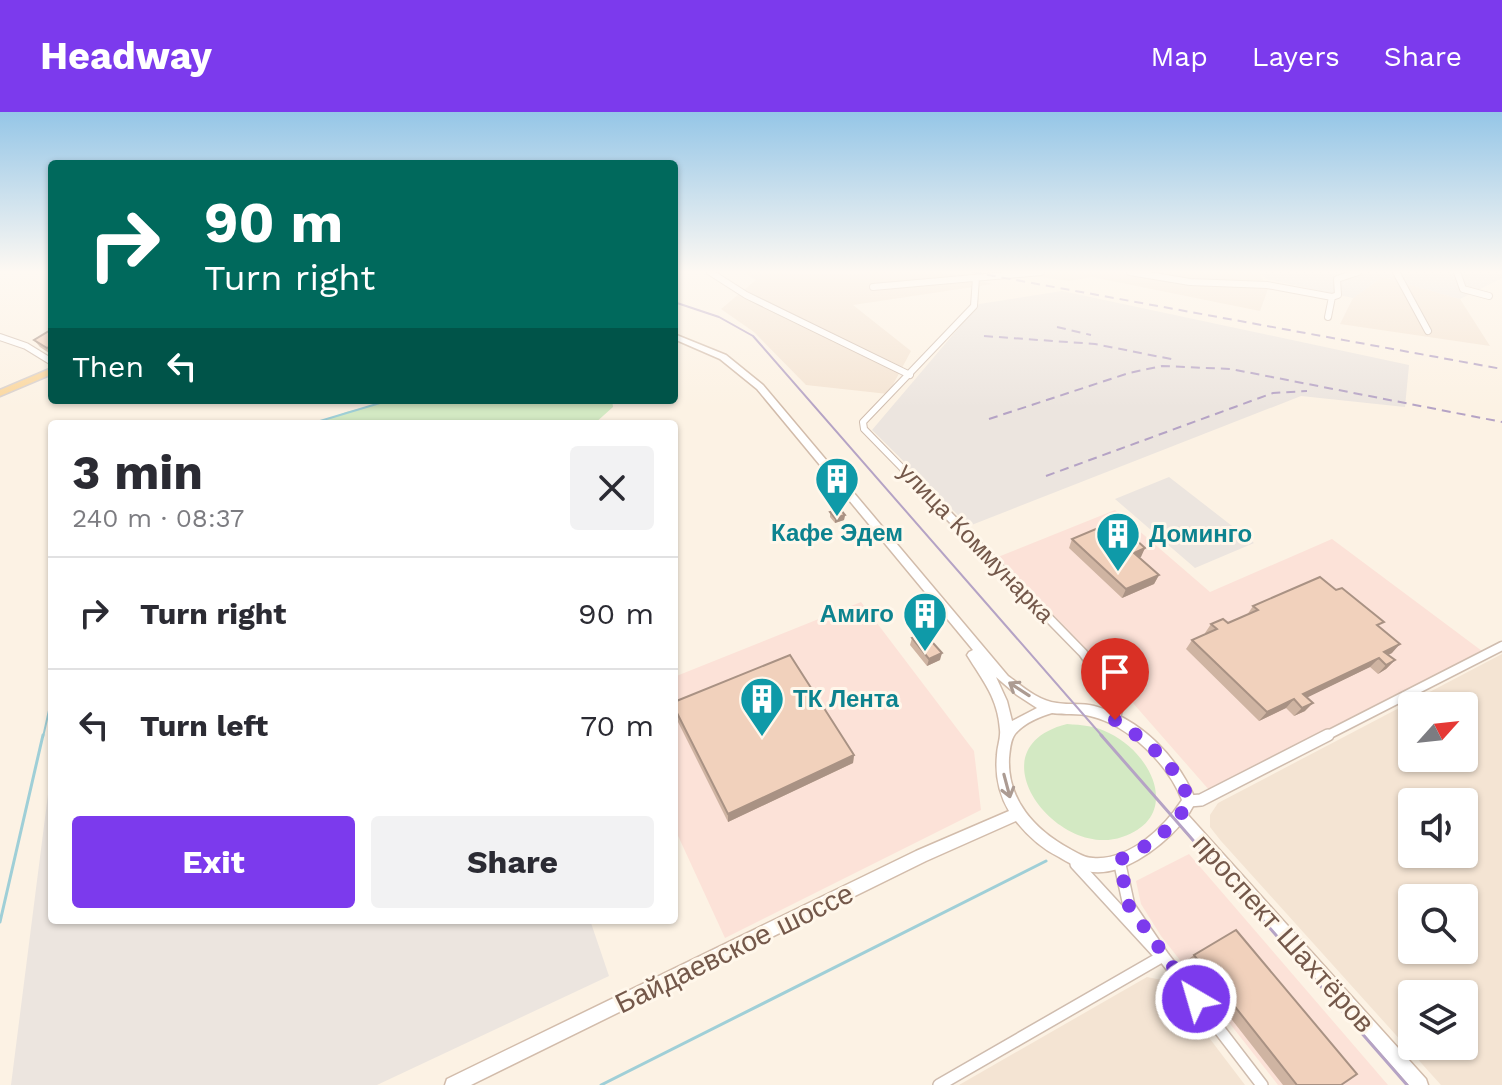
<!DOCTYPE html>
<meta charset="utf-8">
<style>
body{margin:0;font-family:"Work Sans",sans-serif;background:#f2f2f3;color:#2b2b33;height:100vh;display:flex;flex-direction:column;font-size:30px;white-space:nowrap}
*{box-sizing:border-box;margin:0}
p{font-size:26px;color:#7c7c81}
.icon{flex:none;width:44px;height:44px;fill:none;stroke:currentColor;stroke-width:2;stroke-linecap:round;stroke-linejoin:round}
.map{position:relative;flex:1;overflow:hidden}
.details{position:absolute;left:48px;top:308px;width:630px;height:504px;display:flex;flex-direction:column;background:#fff;border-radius:8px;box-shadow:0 2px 6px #0004}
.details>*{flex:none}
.hud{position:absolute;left:48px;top:48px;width:630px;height:244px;border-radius:8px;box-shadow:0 2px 6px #0004;background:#00695c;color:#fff;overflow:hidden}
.needle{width:52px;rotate:63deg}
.fabs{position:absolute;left:1398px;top:580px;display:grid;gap:16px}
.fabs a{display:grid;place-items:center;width:80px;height:80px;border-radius:8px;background:#fff;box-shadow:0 2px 6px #0004;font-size:40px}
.pin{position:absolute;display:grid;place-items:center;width:68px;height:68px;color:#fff;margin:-82px -34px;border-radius:50% 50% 50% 0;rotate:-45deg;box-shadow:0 0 8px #0007}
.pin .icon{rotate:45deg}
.me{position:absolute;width:88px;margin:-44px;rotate:322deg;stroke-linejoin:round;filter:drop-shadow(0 0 6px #0008)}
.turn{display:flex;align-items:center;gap:28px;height:168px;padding:0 24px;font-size:36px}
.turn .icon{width:104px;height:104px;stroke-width:2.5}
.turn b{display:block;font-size:56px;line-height:68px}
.then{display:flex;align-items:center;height:76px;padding:0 24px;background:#0003;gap:16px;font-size:30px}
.round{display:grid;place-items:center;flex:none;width:84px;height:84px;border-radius:8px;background:#f2f2f3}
.overview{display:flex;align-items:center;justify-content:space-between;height:136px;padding:0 24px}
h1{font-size:48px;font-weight:700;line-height:60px}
.button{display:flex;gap:16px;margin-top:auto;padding:16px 24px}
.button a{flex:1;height:92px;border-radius:8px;background:#7c3aed;color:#fff;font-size:32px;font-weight:700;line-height:92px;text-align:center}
.button a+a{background:#f2f2f3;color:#2b2b33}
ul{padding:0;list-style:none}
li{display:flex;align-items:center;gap:24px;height:112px;padding:0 24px;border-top:2px solid #e1e1e2}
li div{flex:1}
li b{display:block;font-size:30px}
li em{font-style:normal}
header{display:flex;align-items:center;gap:48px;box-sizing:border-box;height:112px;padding:0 40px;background:#7c3aed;color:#fff}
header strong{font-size:38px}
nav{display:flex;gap:44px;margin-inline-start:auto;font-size:28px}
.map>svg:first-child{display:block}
.residential{fill:#f4e4d3;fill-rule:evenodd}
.commercial{fill:#fce2d8}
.industrial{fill:#ece5df}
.green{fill:#d3e9c3}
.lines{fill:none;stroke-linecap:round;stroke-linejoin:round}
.stream-far1{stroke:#9fcfd7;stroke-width:2}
.stream{stroke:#9fcfd7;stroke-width:3}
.street-far2-casing{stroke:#cfbcae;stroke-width:8}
.street-far1-casing{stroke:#cfbcae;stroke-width:11}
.street-casing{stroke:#cfbcae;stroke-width:14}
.secondary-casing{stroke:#d2bcab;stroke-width:3}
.primary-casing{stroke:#d8d0cc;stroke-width:3}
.street-far2{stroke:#fff;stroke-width:6}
.street-far1{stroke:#fff;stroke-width:8}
.street{stroke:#fff;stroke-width:11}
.secondary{fill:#fff;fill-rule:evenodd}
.primary{fill:#fad69d;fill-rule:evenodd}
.tram-far1{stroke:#b5a3c5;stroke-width:2}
.tram{stroke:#b5a3c5;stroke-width:3}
.rail{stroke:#b5a3c5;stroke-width:2;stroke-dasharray:9 6;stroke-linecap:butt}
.wall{fill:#cfb4a2}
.shaded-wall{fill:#a99284}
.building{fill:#f1d1bc;stroke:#a99284;stroke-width:2}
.oneway{stroke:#ac9b92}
.route{stroke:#7c3aed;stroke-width:14;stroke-dasharray:0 25.2}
.labels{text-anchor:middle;stroke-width:6;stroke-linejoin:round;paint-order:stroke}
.culture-label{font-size:24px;font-weight:bold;fill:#0d838f;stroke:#fff7eb;text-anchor:start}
.street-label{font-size:24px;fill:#74584a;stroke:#fff7eb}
.near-street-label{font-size:28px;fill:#74584a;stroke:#fff7eb}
</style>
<header>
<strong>Headway</strong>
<nav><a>Map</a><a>Layers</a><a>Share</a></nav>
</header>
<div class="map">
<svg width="1502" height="973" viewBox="0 0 1502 973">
<rect width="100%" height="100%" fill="#fcf2e4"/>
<path class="residential" d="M743 160 858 163 862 160H941L993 172 853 193 911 239 888 282 806 273 754 220 721 197 756 168Z
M1003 160H1259L1268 177 1260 199 1092 165 1069 169Z
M1382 165 1460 187 1490 234 1340 212 1353 186Z
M1502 542V973H1441L1221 729 1210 715V703L1218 691ZM1464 594V646H1412V594ZM1464 690V742H1412V690ZM1464 786V838H1412V786ZM1464 882V934H1412V882Z
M1147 865 1162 868 1175 881 1245 973H959Z"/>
<path class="commercial" d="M1115 398 1210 480 1332 427 1482 539 1210 679 1083 534 998 445Z
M861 490 974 639 981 698 725 826 674 715V565Z
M1189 742 1388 973H1278L1161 824 1141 792 1136 769Z"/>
<path class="industrial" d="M1260 160H1502V166L1460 187 1382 165 1353 186 1266 167Z
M1062 179 1409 253 1405 295 1301 284 969 414 872 318 979 192Z
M1169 365 1254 431 1195 456 1115 387Z
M52 651V808H590L609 864 377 973H11Z"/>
<path class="green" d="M394 288H612L613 295 594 312H316L346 300Z
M1067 612C1082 613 1096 614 1109 621 1153 642 1182 705 1122 725 1057 748 971 636 1067 612Z"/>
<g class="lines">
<path class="stream-far1" d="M310 312 390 288
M43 625 52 585"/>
<path class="stream" d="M0 810 43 623
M601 973 1046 749"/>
<g class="street-far2-casing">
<path id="street-far2" d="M710 160 746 183 910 263
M1130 160 1190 170 1267 173 1332 185 1338 183 1337 167 1358 160
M1396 160 1428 219
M1457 160 1463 177 1489 184
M873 175 1041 160
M1328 205 1332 185
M0 225 26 234 52 250
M907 361 864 317 863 310 974 194 976 166"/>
</g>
<g class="street-far1-casing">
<path id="street-far1" d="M905 359 1083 541 1120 592 1115 608
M1324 625 1502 534"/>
</g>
<g class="street-casing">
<path id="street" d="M1189 689 1201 688 1328 623
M1119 748 1129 794 1163 844 1262 973
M1076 752 1156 839
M939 973 1163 844"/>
</g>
<g class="secondary-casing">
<path id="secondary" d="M674 222 726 243 763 273 1008 564C1022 574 1038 589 1057 591 1069 593 1082 591 1094 594 1141 607 1178 645 1196 689L1188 703 1426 967 1428 973H1409L1180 713C1160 736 1119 767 1087 759 1077 756 1068 750 1059 745 1041 736 1028 724 1016 709L926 749 471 973H445L447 967 916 739 1009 699C999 682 995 663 997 643 997 635 1001 626 1000 618 998 586 983 569 967 543L969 540 973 538 757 277 720 247 674 227ZM996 565 1017 583 1037 596 1012 609 1007 589ZM1052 601C1065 603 1078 601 1090 604 1129 613 1168 652 1182 688 1164 716 1129 749 1093 746 1085 746 1077 741 1070 737 1035 718 1007 688 1009 646 1010 638 1010 629 1015 622 1024 611 1039 605 1052 601Z"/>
</g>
<g class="primary-casing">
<path id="primary" d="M52 256V262L0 284V278Z"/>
</g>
<use href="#street-far2" class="street-far2"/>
<use href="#street-far1" class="street-far1"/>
<use href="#street" class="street"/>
<use href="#secondary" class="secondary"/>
<use href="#primary" class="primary"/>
<path class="tram-far1" d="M674 190 719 205 753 224 1103 625"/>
<path class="tram" d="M1101 623 1407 973"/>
<path class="rail" d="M972 160 1502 257
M1057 215 1091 223
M984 224 1095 232 1176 248
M989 307 1129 261 1162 254 1231 257 1502 310
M1046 364 1273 281 1307 279"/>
</g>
<path class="wall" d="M52 221V243L40 235 34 228Z
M830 400 845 403 844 408 835 411 830 405Z
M1072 427 1145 436 1139 446 1159 463 1154 472 1122 486 1069 436Z
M1253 494 1379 515 1392 541 1388 543 1395 548 1386 557 1378 562 1370 555 1307 585 1305 599 1294 604 1286 596 1259 609 1186 537 1192 528 1206 522 1205 521 1211 512 1228 511 1247 503Z
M912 526 940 548 927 554 910 533Z
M674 590 854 643 853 651 728 710 674 602Z
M1194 843 1341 973H1283L1186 849Z"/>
<path class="shaded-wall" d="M845 403 844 408 835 411V406Z
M1145 436 1141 445 1129 450 1134 441Z
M1159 463 1154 472 1122 486 1126 477Z
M1400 532 1392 541 1380 547 1379 546 1370 555 1296 591 1303 582Z
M942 541 940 548 927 554 929 547Z
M1395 548 1386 557 1378 562 1386 553Z
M1294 587 1286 596 1259 609 1267 600Z
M1313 591 1305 599 1294 604 1302 596Z
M854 643 853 651 728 710V702Z"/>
<path class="building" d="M49 219 52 221V234L47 236 34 228Z
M840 397 845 403 835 406 830 400Z
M1115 409 1145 436 1134 441 1159 463 1126 477 1072 427Z
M1320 465 1336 478 1342 476 1384 510 1377 513 1400 532 1384 540 1395 548 1386 553 1379 546 1303 582 1313 591 1302 596 1294 587 1267 600 1192 528 1217 517 1211 512 1223 507 1228 511 1258 498 1253 494Z
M924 521 942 541 929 547 912 526Z
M790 543 854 643 728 702 674 595V590Z
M1236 818 1357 962 1341 973H1297L1194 843Z"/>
<defs><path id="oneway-shaft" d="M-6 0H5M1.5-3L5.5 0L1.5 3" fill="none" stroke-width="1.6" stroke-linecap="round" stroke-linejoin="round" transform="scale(2)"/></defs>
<g class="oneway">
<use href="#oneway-shaft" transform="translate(1019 577) rotate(-147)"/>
<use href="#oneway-shaft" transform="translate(1007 674) rotate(75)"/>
</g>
<linearGradient id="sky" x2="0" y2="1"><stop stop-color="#95c6e7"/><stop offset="0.54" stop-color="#fef9f3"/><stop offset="1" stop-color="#fef9f3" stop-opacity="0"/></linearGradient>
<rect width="1502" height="296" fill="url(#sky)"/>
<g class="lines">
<path class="route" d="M1115 608C1146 629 1177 652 1189 689 1174 717 1148 735 1119 748L1129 794 1196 887"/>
</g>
<defs>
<g id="building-pin" transform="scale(2.3)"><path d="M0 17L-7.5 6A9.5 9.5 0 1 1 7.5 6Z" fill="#0f9aa8" stroke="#fff7eb"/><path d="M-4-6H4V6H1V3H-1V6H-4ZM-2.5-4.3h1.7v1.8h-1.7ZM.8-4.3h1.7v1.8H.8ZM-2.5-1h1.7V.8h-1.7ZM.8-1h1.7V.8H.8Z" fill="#fff"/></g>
</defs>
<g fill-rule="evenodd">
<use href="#building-pin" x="837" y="367"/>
<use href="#building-pin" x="1118" y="422"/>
<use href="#building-pin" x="925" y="502"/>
<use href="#building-pin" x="762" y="587"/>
</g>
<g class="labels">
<g class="culture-label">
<text x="837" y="429" text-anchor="middle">Кафе Эдем</text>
<text x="1149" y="430">Доминго</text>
<text x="894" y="510" text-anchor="end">Амиго</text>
<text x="793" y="595">ТК Лента</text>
</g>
<g class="street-label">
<text transform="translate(976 431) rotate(46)" y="8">улица Коммунарка</text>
</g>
<g class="near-street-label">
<text transform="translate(1284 821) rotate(48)" y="10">проспект Шахтёров</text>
<text transform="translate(734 836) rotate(-26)" y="10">Байдаевское шоссе</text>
</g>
</g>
</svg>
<div class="fabs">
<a><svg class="needle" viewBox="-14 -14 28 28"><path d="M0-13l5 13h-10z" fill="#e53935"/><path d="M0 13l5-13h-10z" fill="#7c7c81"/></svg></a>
<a><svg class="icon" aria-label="sound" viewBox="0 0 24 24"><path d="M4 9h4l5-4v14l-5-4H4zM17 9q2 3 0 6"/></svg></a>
<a><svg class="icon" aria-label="search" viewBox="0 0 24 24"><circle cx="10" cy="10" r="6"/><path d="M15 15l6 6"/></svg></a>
<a><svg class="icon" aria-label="layers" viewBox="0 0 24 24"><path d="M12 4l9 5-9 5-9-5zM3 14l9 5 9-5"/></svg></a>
</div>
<div class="pin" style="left:1115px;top:608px;background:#d93025"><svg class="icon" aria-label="arrive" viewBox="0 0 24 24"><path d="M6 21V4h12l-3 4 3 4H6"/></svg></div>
<svg class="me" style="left:1196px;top:887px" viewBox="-20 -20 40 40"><circle r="17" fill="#7c3aed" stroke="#fff" stroke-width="3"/><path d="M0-11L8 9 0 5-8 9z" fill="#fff"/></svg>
<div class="hud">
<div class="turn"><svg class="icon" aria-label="right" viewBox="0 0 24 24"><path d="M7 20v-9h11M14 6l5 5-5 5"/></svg><div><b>90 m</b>Turn right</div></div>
<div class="then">Then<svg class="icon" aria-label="left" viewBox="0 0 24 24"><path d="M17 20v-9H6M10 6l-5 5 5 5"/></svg></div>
</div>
<section class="details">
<div class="overview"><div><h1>3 min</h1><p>240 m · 08:37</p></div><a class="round"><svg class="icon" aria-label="close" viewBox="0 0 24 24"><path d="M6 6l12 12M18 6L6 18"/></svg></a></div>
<ul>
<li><svg class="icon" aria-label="right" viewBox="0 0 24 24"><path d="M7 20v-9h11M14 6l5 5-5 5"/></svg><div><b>Turn right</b></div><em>90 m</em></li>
<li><svg class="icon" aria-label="left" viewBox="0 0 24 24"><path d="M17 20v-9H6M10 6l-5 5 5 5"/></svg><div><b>Turn left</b></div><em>70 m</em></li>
</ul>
<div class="button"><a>Exit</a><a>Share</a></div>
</section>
</div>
